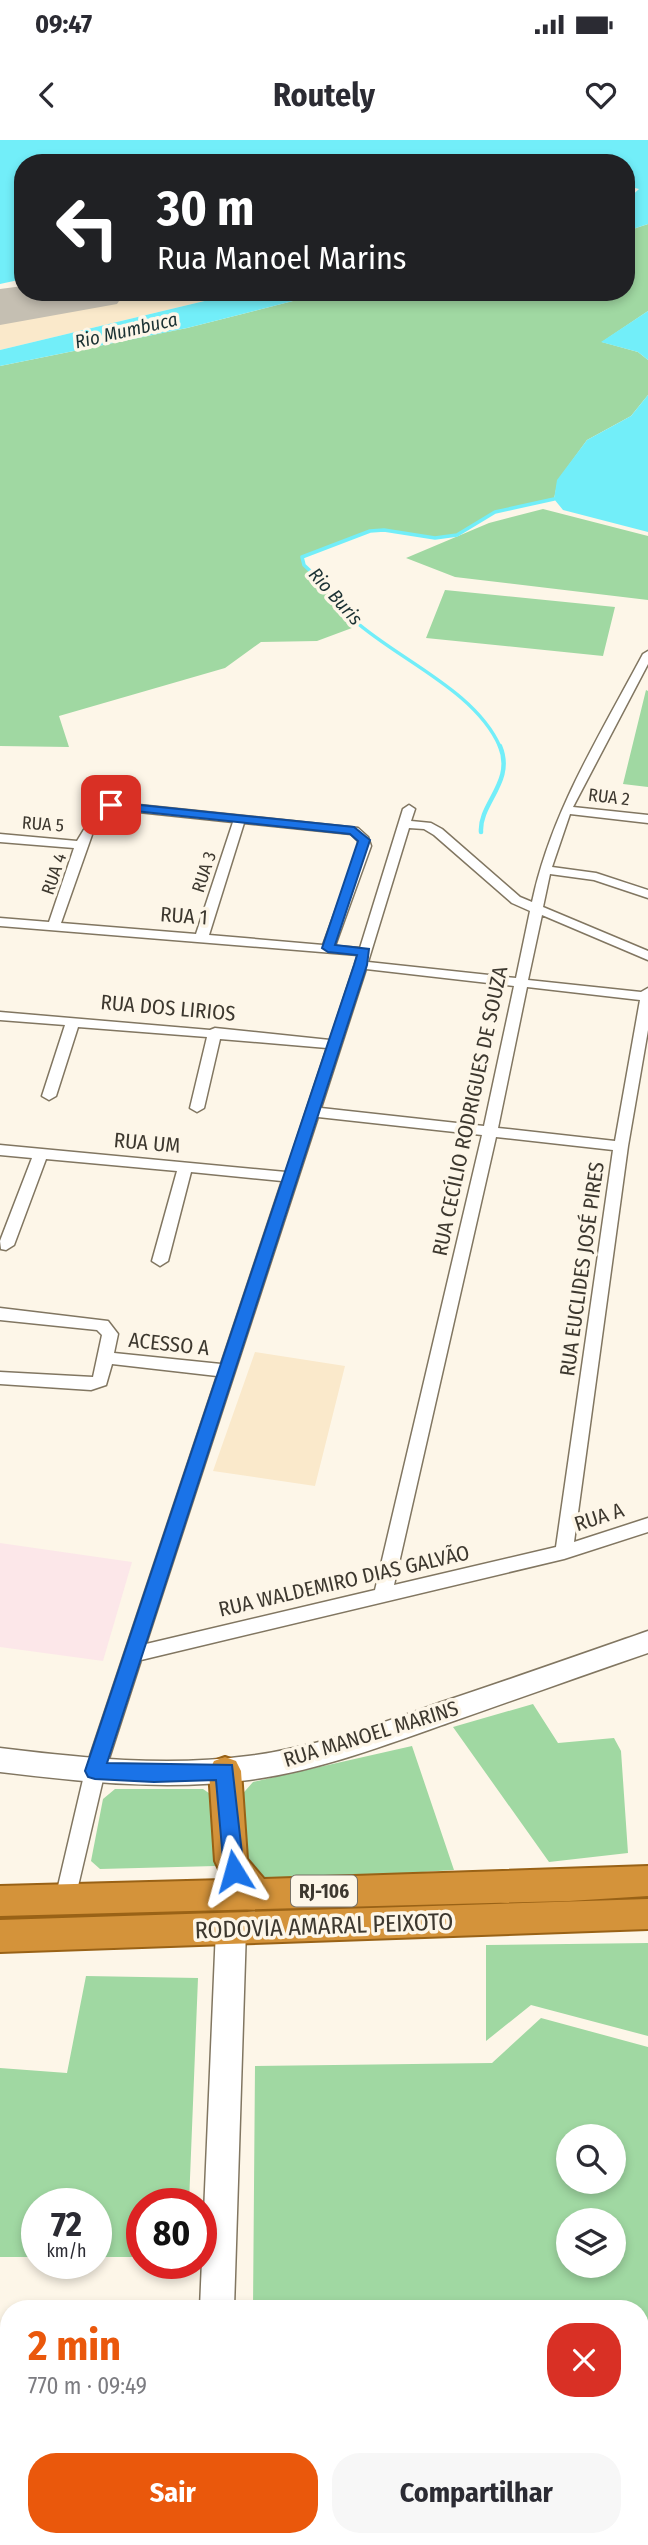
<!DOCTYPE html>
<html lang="pt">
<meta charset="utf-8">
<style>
body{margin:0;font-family:"Fira Sans Condensed",sans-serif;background:#f7f7f7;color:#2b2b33;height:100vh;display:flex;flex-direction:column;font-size:26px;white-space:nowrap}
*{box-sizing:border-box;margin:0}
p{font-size:23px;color:#7c7c81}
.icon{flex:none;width:38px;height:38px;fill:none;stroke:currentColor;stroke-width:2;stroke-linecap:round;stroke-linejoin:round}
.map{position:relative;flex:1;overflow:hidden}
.sheet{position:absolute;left:0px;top:2160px;width:649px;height:247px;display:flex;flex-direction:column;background:#fff;border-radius:28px 28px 0 0;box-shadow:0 4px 10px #0003}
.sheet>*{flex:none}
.guide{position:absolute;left:14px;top:14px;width:621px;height:147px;border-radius:28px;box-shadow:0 4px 10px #0003;background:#202124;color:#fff;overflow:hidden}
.fabs{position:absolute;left:556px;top:1984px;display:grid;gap:14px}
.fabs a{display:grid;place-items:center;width:70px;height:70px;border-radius:50%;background:#fff;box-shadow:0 4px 10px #0003;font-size:35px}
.speed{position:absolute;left:21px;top:2048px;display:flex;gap:14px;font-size:35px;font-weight:700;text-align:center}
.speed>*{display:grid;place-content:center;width:91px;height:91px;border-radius:50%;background:#fff;box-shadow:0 4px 10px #0003;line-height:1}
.speed small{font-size:18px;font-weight:400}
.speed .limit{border:10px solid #d22;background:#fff;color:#111}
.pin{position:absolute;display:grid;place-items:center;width:60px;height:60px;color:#fff;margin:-30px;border-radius:14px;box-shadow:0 4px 10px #0006}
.me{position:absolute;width:77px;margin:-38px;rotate:352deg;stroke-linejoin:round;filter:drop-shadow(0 0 5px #0008)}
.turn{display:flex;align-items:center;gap:24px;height:147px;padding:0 28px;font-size:32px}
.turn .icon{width:91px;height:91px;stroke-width:2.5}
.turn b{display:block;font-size:49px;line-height:60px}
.round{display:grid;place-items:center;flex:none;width:74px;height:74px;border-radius:28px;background:#f7f7f7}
.overview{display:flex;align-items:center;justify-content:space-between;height:119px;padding:0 28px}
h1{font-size:42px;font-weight:700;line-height:52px;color:#ea580c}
.action{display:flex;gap:14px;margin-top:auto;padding:14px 28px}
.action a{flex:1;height:80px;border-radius:28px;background:#ea580c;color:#fff;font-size:28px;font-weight:700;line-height:80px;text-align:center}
.action a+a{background:#f7f7f7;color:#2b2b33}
.status{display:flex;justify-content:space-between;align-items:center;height:49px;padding:0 35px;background:#fff;direction:ltr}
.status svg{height:19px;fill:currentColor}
header{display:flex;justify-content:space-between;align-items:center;height:91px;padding:0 28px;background:#fff;font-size:32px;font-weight:700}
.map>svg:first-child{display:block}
.commercial{fill:#fce7e9}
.built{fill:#fae9cb}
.green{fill:#a0d8a2;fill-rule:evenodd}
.water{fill:#72eef9}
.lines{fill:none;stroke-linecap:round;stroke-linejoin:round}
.stream-far1{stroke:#72eef9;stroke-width:3.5}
.stream{stroke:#72eef9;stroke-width:4.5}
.runway{fill:#c5bfb2;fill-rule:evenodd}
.minor-casing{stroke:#817661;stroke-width:3}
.secondary-casing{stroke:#817661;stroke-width:3}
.trunk-casing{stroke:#996216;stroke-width:4}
.minor{fill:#fff;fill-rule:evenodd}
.secondary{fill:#fff;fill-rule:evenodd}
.trunk{fill:#d4933a;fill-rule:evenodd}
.route{fill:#1a73e8;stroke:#114b97;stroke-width:2}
.labels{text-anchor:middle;stroke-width:7;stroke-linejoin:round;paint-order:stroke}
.far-street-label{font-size:18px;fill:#3d382f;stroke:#fdf6e8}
.far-water-label{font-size:19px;font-style:italic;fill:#1b3133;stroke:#fdf6e8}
.shield{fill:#fdf6e8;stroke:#777166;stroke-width:2}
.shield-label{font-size:19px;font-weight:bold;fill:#3d382f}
.street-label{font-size:21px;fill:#3d382f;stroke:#fdf6e8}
.near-street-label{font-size:24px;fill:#3d382f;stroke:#fdf6e8}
</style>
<div class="status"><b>09:47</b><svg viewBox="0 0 49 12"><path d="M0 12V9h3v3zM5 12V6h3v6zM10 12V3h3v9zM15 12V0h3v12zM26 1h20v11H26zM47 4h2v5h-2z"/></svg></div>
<header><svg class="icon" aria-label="back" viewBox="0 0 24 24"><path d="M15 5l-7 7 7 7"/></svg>Routely<svg class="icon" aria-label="heart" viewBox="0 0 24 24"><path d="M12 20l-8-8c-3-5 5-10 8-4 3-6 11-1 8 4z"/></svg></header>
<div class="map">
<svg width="648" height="2405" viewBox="0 0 648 2405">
<rect width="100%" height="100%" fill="#fdf6e8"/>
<path class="commercial" d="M0 1403 132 1422 103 1521 0 1507Z"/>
<path class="built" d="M23 147V152H242L0 210V151Z
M255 1212 345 1226 315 1346 213 1331Z"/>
<path class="green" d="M648 84V171L602 202 638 212 648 220V255L631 276 587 300 558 340 554 359 495 372 457 395 435 398 384 390 370 391 302 417 304 425 360 485 317 501 261 502 225 528 59 576 69 607 0 606V226L187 188 328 152H626L627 91Z
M543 369 648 396V460L455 437 406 418 489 383Z
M445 450 615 467 603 516 426 498Z
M646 550 648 551V647L623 644Z
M533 1564 558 1603 614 1598 621 1611 628 1713 549 1722 453 1587Z
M412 1606 454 1730 264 1742 242 1722 238 1659 253 1642Z
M115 1649H203L219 1660 222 1712 216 1726 100 1729 91 1721 103 1659Z
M648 1803V1896L531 1865 486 1901V1805Z
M86 1836 198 1838 189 2063H142V2117H96V2063H37V2117H0V1928L67 1933Z
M541 1878 648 1907V2405H250V2398H640V2168H253L255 1926 492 1923ZM569 1997H614V2042H569ZM569 2081H614V2126H569Z"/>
<path class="water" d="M0 0H648V84L627 91V60L639 49 627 46 626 23H23V139L0 144Z
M242 152H328L187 188 0 226V210Z
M648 171V220L638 212 601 202Z
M648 255V392L563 370 554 359 557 340 587 300 631 276Z"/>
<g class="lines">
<path class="stream-far1" d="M500 607C476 551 399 520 355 481 336 464 323 442 304 425L302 417 370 391 384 390 435 398 457 395 495 372 554 359"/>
<path class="stream" d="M481 692C479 663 515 642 500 606"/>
<path class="runway" d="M23 146V152H125L117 164 0 185V149Z"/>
<g class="minor-casing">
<path id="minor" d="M648 511V524L573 667 648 675V683L570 674 552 727 596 733 648 750V758L594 740 550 734 543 767 648 811V820L542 775 528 840 641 852 648 848V890L628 1006 574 1402 648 1378V1392L564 1419 141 1520 105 1631 75 1759 72 1765 65 1768 58 1765 55 1759 85 1631 217 1236 112 1224 106 1245 91 1250 0 1244V1232L93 1237 102 1195 97 1190 0 1180V1168L108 1181 118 1194 114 1213 221 1224 282 1041 191 1032 168 1121 160 1126 152 1121 177 1031 46 1019 14 1105 6 1110 1 1109 0 1101 32 1018 0 1015V1005L286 1032 327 908 220 899 204 968 197 972 190 968 207 897 78 887 56 956 49 960 42 956 65 885 0 880V872L210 890 215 888 330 900 358 815 0 786V778L49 782 74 708 0 702V694L77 701 97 668 110 662 358 688 368 697 371 706 335 806 360 808 403 669 409 665 415 669 411 681 431 683 442 689 520 757 532 762C551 672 600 595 643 514ZM110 669 233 682 196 794 61 783 93 692 99 680ZM244 683 351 694 358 701 359 706 323 805 209 795ZM409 688 424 689 434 695 512 763 530 771 516 838 368 822ZM366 829 514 846 484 986 321 968ZM527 847 640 860 615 1001 498 988ZM318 977 482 995 375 1450 146 1504ZM496 997 613 1010 556 1407 394 1445Z"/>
</g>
<g class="secondary-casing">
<path id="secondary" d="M648 1491V1513C581 1536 514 1560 448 1583 383 1606 317 1631 249 1640 166 1651 83 1642 0 1632V1608C83 1618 165 1627 248 1616 315 1608 379 1584 442 1562 511 1539 579 1515 648 1491Z
M231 1776 241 1779 246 1789 234 2168H200L216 1789 221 1779Z
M190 2398H226V2405H190Z"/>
</g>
<g class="trunk-casing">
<path id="trunk" d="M225 1617 236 1621 241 1631 247 1719 264 1739 648 1726V1756L569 1761 0 1776V1746L224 1740 215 1721 209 1631 214 1621Z
M648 1759V1789L0 1812V1780Z"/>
</g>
<use href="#minor" class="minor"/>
<use href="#secondary" class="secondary"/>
<use href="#trunk" class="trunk"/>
</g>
<path class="route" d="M111 662 354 687 370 700 335 805 369 809 367 825 107 1623 232 1625 244 1731 241 1738 234 1740 227 1738 224 1731 216 1640 154 1642 95 1639 88 1637 85 1631 354 825 357 815 328 812 322 808 358 701 350 694 107 668 105 665Z"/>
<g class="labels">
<g class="far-street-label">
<text transform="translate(609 657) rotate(7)" y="6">RUA 2</text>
<text transform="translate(43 684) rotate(4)" y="6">RUA 5</text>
<text transform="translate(204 732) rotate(-72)" y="6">RUA 3</text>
<text transform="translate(54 734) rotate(-71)" y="6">RUA 4</text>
</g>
<g class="far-water-label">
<text transform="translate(126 190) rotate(-13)" y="7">Rio Mumbuca</text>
<text transform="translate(336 456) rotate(48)" y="7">Rio Buris</text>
</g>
<rect class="shield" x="291" y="1735.5" width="66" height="31" rx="5"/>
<g class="shield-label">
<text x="324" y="1758">RJ-106</text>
</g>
<g class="street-label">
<text transform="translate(184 776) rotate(4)" y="7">RUA 1</text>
<text transform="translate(168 868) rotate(5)" y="7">RUA DOS LIRIOS</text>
<text transform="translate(470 971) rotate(-78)" y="7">RUA CECÍLIO RODRIGUES DE SOUZA</text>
<text transform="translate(147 1003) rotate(5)" y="7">RUA UM</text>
<text transform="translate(582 1129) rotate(-82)" y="7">RUA EUCLIDES JOSÉ PIRES</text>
<text transform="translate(169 1204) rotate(6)" y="7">ACESSO A</text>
<text transform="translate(599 1377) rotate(-18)" y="7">RUA A</text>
<text transform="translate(344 1441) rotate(-13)" y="7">RUA WALDEMIRO DIAS GALVÃO</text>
<text transform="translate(371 1594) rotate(-17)" y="7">RUA MANOEL MARINS</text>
</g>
<g class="near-street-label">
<text transform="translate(324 1786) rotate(-2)" y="8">RODOVIA AMARAL PEIXOTO</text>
</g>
</g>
</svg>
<div class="fabs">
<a><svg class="icon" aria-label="search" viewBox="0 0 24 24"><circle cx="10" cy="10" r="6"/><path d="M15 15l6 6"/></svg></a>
<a><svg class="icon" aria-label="layers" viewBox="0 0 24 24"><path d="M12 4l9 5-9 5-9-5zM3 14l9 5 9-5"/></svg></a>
</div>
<div class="speed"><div>72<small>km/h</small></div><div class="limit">80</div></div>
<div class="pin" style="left:111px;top:665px;background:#d93025"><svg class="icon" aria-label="arrive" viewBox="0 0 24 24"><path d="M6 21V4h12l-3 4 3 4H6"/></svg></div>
<svg class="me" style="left:234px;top:1731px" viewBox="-20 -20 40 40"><path d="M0-17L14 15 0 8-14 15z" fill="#1a73e8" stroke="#fff" stroke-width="4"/></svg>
<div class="guide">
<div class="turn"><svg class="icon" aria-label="left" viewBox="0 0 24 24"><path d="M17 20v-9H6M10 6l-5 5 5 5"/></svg><div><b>30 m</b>Rua Manoel Marins</div></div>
</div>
<section class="sheet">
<div class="overview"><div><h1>2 min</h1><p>770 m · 09:49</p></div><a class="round" style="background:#d93025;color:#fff"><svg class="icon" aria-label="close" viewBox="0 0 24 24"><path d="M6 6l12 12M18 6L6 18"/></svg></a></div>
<div class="action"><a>Sair</a><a>Compartilhar</a></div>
</section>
</div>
